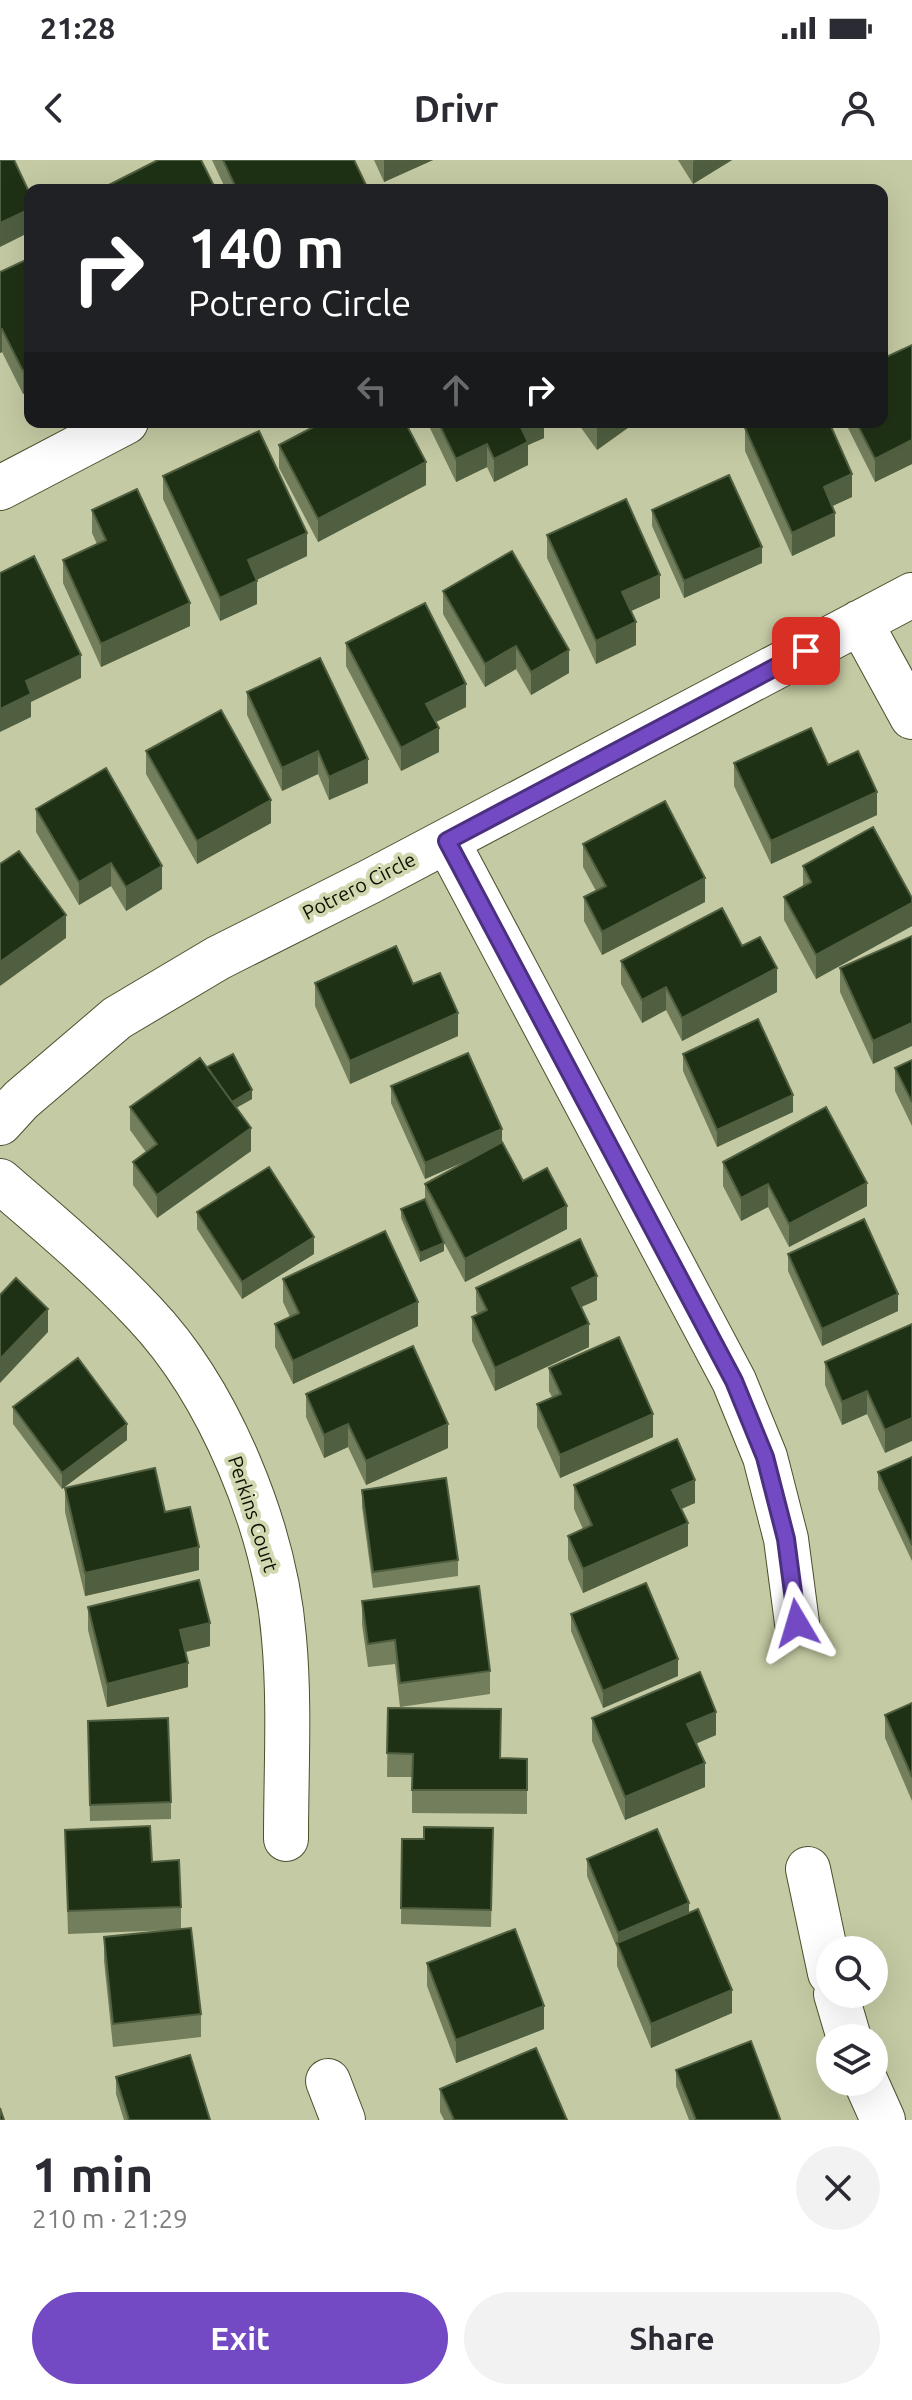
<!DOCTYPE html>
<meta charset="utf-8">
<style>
body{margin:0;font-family:Ubuntu,sans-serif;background:#f2f2f3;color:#2b2b33;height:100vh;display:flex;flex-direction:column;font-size:30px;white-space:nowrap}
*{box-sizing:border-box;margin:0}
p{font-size:26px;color:#7c7c81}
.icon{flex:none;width:44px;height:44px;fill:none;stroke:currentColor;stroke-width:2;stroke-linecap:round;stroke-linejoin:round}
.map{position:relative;height:1960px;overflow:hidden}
.side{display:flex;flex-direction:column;background:#fff;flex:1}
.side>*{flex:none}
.banner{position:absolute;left:24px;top:24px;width:864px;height:244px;border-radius:16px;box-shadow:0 8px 32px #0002;background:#202124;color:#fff;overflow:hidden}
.fabs{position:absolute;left:816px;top:1776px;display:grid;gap:16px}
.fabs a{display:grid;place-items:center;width:72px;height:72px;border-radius:50%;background:#fff;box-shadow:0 8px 32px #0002;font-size:40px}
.pin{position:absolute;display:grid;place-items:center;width:68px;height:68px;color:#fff;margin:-34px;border-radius:16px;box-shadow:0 4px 12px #0006}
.me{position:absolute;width:88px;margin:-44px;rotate:353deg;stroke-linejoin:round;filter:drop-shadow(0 0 6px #0008)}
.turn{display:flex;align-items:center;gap:28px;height:168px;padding:0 32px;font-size:36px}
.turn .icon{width:104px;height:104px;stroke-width:2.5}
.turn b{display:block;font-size:56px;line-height:68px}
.lanes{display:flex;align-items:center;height:76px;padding:0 32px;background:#0003;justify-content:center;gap:40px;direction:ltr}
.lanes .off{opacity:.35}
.round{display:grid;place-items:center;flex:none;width:84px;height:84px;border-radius:42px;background:#f2f2f3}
.headline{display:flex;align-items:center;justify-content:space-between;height:136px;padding:0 32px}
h1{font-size:48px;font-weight:700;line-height:60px}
.primary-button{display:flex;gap:16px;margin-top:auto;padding:16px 32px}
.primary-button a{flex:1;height:92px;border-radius:48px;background:#734ac3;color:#fff;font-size:32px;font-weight:700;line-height:92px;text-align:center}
.primary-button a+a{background:#f2f2f3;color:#2b2b33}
.status{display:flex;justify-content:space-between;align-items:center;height:56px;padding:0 40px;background:#fff;direction:ltr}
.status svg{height:22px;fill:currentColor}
header{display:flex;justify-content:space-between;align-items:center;height:104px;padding:0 32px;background:#fff;font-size:36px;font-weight:700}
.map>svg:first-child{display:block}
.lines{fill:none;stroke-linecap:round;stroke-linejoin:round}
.minor-casing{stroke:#4b502d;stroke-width:46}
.minor{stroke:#fff;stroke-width:44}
.wall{fill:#727e5c}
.shaded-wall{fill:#505f40}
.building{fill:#1f3115;stroke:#505f40;stroke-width:2}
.route-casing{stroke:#4b307f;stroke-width:20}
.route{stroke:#734ac3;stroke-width:14}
.labels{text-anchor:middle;stroke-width:8;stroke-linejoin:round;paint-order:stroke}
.street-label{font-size:20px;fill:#0f1004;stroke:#d1d7af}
</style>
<div class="status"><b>21:28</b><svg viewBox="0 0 49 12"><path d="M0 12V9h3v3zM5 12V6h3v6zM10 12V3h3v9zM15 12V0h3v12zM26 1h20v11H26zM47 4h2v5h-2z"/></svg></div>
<header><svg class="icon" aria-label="back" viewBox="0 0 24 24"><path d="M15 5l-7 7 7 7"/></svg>Drivr<svg class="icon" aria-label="person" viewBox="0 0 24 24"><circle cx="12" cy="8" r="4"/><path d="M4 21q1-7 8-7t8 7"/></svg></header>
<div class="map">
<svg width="912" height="1960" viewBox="0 0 912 1960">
<rect width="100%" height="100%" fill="#c4caa3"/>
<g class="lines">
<g class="minor-casing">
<path id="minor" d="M0 328 126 262
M860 462 912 557
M447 681 734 1221 765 1297 786 1379 797 1463
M0 963 21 940 117 858 218 798 369 722 912 435
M0 1021C49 1063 100 1106 144 1153 220 1233 275 1368 284 1478 290 1544 286 1612 286 1679
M808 1709 830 1813
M836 1834 849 1878
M328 1921 343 1960
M866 1922 883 1960"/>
</g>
<use href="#minor" class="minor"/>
</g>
<path class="wall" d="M212 0H354L367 30H226Z
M374 0H433L384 22Z
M678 0H732L693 24Z
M30 98V231L23 234 2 192 0 193V112Z
M912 185V304L875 322 845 262H882Z
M320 262H405L426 325 318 382 279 308V285L321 263Z
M427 262H544V278L528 285V305L494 322 487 307 456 322Z
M577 262H636L597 290Z
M745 268 852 337 832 346 835 376 792 396 745 291Z
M163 316 307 396 256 420 257 444 220 461 163 339Z
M92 350 190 466 101 507 63 423V400L97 384 92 373Z
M652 350 762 403 684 438 652 366Z
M547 375 660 438 631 451 636 485 596 504 547 398Z
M443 431 569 513 531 535 516 509 485 527 443 454Z
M346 483 466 547 436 562 439 592 401 611 346 506Z
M247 532 368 623 329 640 318 614 282 631 247 555Z
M146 591 271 663 197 704 146 614Z
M734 603 877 655 771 704 734 626Z
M36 649 162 729 126 751 111 726 79 745 36 672Z
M583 684 705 742 602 795 584 761V737L596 731 583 707Z
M803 706 912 738V766L816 819 784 760V737L803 727Z
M912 776 873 904 840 832V808Z
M742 786 777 832 682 881 666 850 642 863 621 824V801Z
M315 823 413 824 458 876 350 924 315 846Z
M683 894 793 952 717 987 683 911Z
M912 900V966L895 931V908Z
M391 926 502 983 523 1021 567 1069 465 1122 441 1077 444 1091 420 1102 401 1058V1049L425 1040V1024L475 997 425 1019 391 943Z
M252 939 236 948 251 991 157 1058 133 1025V1002L146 992 130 970V947Z
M723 1002 867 1046 789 1087 768 1047 741 1061 723 1026Z
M197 1052 314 1094 242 1139 197 1069Z
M788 1094 898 1151 822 1186 788 1111Z
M283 1119 418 1166 293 1224 275 1187V1164L290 1157 283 1142Z
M476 1128 597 1140 581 1147 589 1187 495 1231 472 1181V1157L478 1154 476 1151Z
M912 1164 885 1293 867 1254 842 1265 825 1225V1202Z
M549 1208 653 1277 560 1318 537 1267V1244L552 1237 549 1231Z
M306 1234 448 1288 366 1325 348 1287 324 1298 306 1257Z
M13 1247 127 1280 62 1329 13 1264Z
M912 1297V1401L878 1329V1312Z
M574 1325 695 1343 681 1349 688 1386 583 1433 568 1399V1376L583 1369 574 1349Z
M65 1328 165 1352 199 1410 85 1436 65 1352Z
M362 1330 458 1400V1416L373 1428 362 1347Z
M362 1441 490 1511V1534L400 1547 395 1504 368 1507 362 1464Z
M88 1447 210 1486 186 1492 188 1527 107 1547 88 1470Z
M571 1454 678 1516 603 1548 571 1471Z
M912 1543V1641L885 1578V1555Z
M388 1548 501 1598 527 1599V1654L412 1653V1617H387Z
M592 1558 716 1575 696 1584 705 1627 625 1660 592 1581Z
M88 1578 171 1642V1659L90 1661Z
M493 1668 491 1767 401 1764 402 1679H424Z
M65 1670 152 1702 181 1747V1769L201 1854V1877L113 1887 104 1801V1777L172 1770 68 1774Z
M587 1699 689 1753 732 1853 651 1888 617 1806V1788L587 1716Z
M427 1803 544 1869 456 1903 427 1826Z
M676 1910 780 1960H689L676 1926Z
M116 1917 210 1960H124L116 1934Z
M440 1929 567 1960H444L440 1952Z"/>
<path class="shaded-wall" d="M384 0H433L384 22Z
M695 0H732L693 24V1Z
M30 49V72L0 87V63Z
M2 169V192L0 193V170Z
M30 208V231L23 234V211Z
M527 262H544V278L528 285V305L494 322V299L520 265Z
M604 262H636L597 290V267Z
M912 280V304L875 322V299Z
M487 284V307L456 322V299Z
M426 302V325L318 382V359Z
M852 314V337L824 350V327Z
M835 353V376L792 396V373Z
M307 373V396L248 424V400Z
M762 387V403L684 438V421Z
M660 415V438L622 455V432Z
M257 421V444L220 461V438Z
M190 443V466L101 507V484Z
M636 462V485L596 504V481Z
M516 486V509L485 527V504Z
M569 490V513L531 535V512Z
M81 495V518L31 542V557L0 572V549L26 521Z
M466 524V547L426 567V544Z
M439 568V592L401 611V588Z
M318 591V614L282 631V608Z
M368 599V623L329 640V617Z
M877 632V655L771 704V681Z
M271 640V663L197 704V681Z
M111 703V726L79 745V722Z
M162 706V729L126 751V727Z
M705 718V742L602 795V772Z
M912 743V766L816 819V795Z
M66 755V778L0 826V802Z
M777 808V832L682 881V858Z
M666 827V850L642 863V840Z
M458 853V876L350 924V901Z
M912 863V886L873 904V881Z
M252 930V939L225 954V946Z
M793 935V952L717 987V970Z
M251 968V991L157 1058V1035Z
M502 969V985L425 1019V1003Z
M867 1023V1046L789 1087V1064Z
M768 1024V1047L741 1061V1038Z
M567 1046V1069L465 1122V1099Z
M314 1077V1094L242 1139V1122Z
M444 1083V1091L420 1102V1093Z
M597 1116V1140L572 1151V1128Z
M898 1134V1151L822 1186V1169Z
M418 1142V1166L293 1224V1201Z
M48 1149V1172L0 1223V1199Z
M589 1164V1187L495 1231V1208Z
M867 1231V1254L842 1265V1242Z
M653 1254V1277L560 1318V1295Z
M912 1258V1281L885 1293V1270Z
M127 1264V1280L62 1329V1313Z
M348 1264V1287L324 1298V1275Z
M448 1264V1288L366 1325V1301Z
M695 1320V1343L672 1353V1330Z
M688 1363V1386L583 1433V1409Z
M199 1387V1410L85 1436V1413Z
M210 1463V1486L180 1493V1470Z
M678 1499V1516L603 1548V1531Z
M188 1503V1527L107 1547V1524Z
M716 1552V1575L687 1587V1564Z
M705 1603V1627L625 1660V1637Z
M689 1743V1760L618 1785V1773Z
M732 1830V1853L651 1888V1864Z
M544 1846V1869L456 1903V1880Z"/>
<path class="building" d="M0 0H14L30 34V49L0 63Z
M158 0H201L216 30H99Z
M223 0H354L367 27 361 30H297L296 29 293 30H237Z
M714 26 725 30H712Z
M30 98V208L23 211 2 169 0 170V112Z
M912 185V280L875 299 856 262H882V199Z
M323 262H405L426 302 318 359 279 285Z
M438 262H527L520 265 528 282 494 299 487 284 456 299Z
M594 262H604L597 267Z
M758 262H829L852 314 824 327 835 353 792 373 745 268Z
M259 271 307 373 248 400 257 421 220 438 163 316Z
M729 315 762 387 684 421 652 350Z
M137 329 190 443 101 484 63 400 106 380 92 350Z
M626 339 660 415 622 432 636 462 596 481 547 375Z
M512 391 569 490 531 512 516 486 485 504 443 431Z
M34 396 81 495 26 521 31 534 0 549V413Z
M425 443 466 524 426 544 439 568 401 588 346 483Z
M320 498 368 599 329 617 318 591 282 608 247 532Z
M221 550 271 640 197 681 146 591Z
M811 568 828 605 858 591 877 632 771 681 734 603Z
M106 608 162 706 126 727 111 703 79 722 36 649Z
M665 641 705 718 602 772 584 737 606 726 583 684Z
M873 667 912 738V743L816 795 784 737 811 722 803 706Z
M19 691 66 755 0 802V704Z
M722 748 742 786 760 777 777 808 682 858 666 827 642 840 621 801Z
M912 776V863L873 881 840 808Z
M396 786 413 824 440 813 458 853 350 901 315 823Z
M758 859 793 935 717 970 683 894Z
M468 893 502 969 425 1003 391 926Z
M233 894 252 930 232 942 207 907Z
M200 898 251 968 157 1035 133 1002 157 984 130 947Z
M912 900V942L895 908Z
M826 947 867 1023 789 1064 768 1024 741 1038 723 1002Z
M502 982 523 1021 547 1008 567 1046 465 1099 425 1024Z
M269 1007 314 1077 242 1122 197 1052Z
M425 1039 444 1083 420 1093 401 1049Z
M864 1059 898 1134 822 1169 788 1094Z
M385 1071 418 1142 293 1201 275 1164 299 1153 283 1119Z
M580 1079 597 1116 572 1128 589 1164 495 1208 472 1157 487 1150 476 1128Z
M16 1118 48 1149 0 1199V1135Z
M912 1164V1258L885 1270 867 1231 842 1242 825 1202Z
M619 1177 653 1254 560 1295 537 1244 561 1234 549 1208Z
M413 1186 448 1264 366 1301 348 1264 324 1275 306 1234Z
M78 1198 127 1264 62 1313 13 1247Z
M677 1279 695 1320 672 1330 688 1363 583 1409 568 1376 592 1365 574 1325Z
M912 1297V1385L878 1312Z
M155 1308 165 1352 190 1347 199 1387 85 1413 65 1328Z
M446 1318 458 1400 373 1412 362 1330Z
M199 1420 210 1463 180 1470 188 1503 107 1524 88 1447Z
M646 1423 678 1499 603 1531 571 1454Z
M479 1426 490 1511 400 1523 395 1480 368 1484 362 1441Z
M700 1512 716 1552 687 1564 705 1603 625 1637 592 1558Z
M912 1543V1617L885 1555Z
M388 1548 501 1549 500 1598 527 1599V1630H412L413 1594 387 1593Z
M168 1558 171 1642 90 1645 88 1561Z
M150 1666 152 1702 179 1700 181 1747 68 1751 65 1670Z
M424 1667 493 1668 491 1750 401 1748 402 1679H424Z
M657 1669 689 1743 618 1773 587 1699Z
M698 1749 732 1830 651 1864 617 1783Z
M191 1768 201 1854 113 1864 104 1777Z
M515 1769 544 1846 456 1880 427 1803Z
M751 1881 780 1959 777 1960H696L676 1910Z
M536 1888 567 1960H454L440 1929Z
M190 1895 210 1960H129L116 1917Z
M0 1948 4 1960H0Z"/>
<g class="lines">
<g class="route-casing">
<path id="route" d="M797 1463 786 1379 765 1297 734 1221 447 681 806 491"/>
</g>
<use href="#route" class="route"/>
</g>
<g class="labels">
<g class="street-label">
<text transform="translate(359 726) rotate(-27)" y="7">Potrero Circle</text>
<text transform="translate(253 1354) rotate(72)" y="7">Perkins Court</text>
</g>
</g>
</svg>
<div class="fabs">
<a><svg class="icon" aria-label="search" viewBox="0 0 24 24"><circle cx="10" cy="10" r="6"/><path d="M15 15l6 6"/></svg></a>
<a><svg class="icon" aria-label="layers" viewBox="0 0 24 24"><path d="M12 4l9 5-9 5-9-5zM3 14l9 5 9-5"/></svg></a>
</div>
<div class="pin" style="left:806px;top:491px;background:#d93025"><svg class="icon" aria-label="arrive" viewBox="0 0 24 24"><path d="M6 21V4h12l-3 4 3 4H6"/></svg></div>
<svg class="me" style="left:797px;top:1463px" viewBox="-20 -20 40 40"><path d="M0-17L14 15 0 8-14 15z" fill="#734ac3" stroke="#fff" stroke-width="4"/></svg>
<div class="banner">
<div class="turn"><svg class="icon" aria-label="right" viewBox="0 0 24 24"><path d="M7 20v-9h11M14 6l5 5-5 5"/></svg><div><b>140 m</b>Potrero Circle</div></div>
<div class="lanes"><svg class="icon off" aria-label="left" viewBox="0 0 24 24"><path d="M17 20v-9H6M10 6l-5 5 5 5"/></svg><svg class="icon off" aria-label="ahead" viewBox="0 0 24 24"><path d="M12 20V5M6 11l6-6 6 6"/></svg><svg class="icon" aria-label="right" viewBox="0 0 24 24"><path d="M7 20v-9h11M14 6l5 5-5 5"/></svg></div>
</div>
</div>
<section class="side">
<div class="headline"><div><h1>1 min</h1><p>210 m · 21:29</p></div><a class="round"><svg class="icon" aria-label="close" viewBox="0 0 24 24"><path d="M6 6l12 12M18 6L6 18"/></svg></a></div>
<div class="primary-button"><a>Exit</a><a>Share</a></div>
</section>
